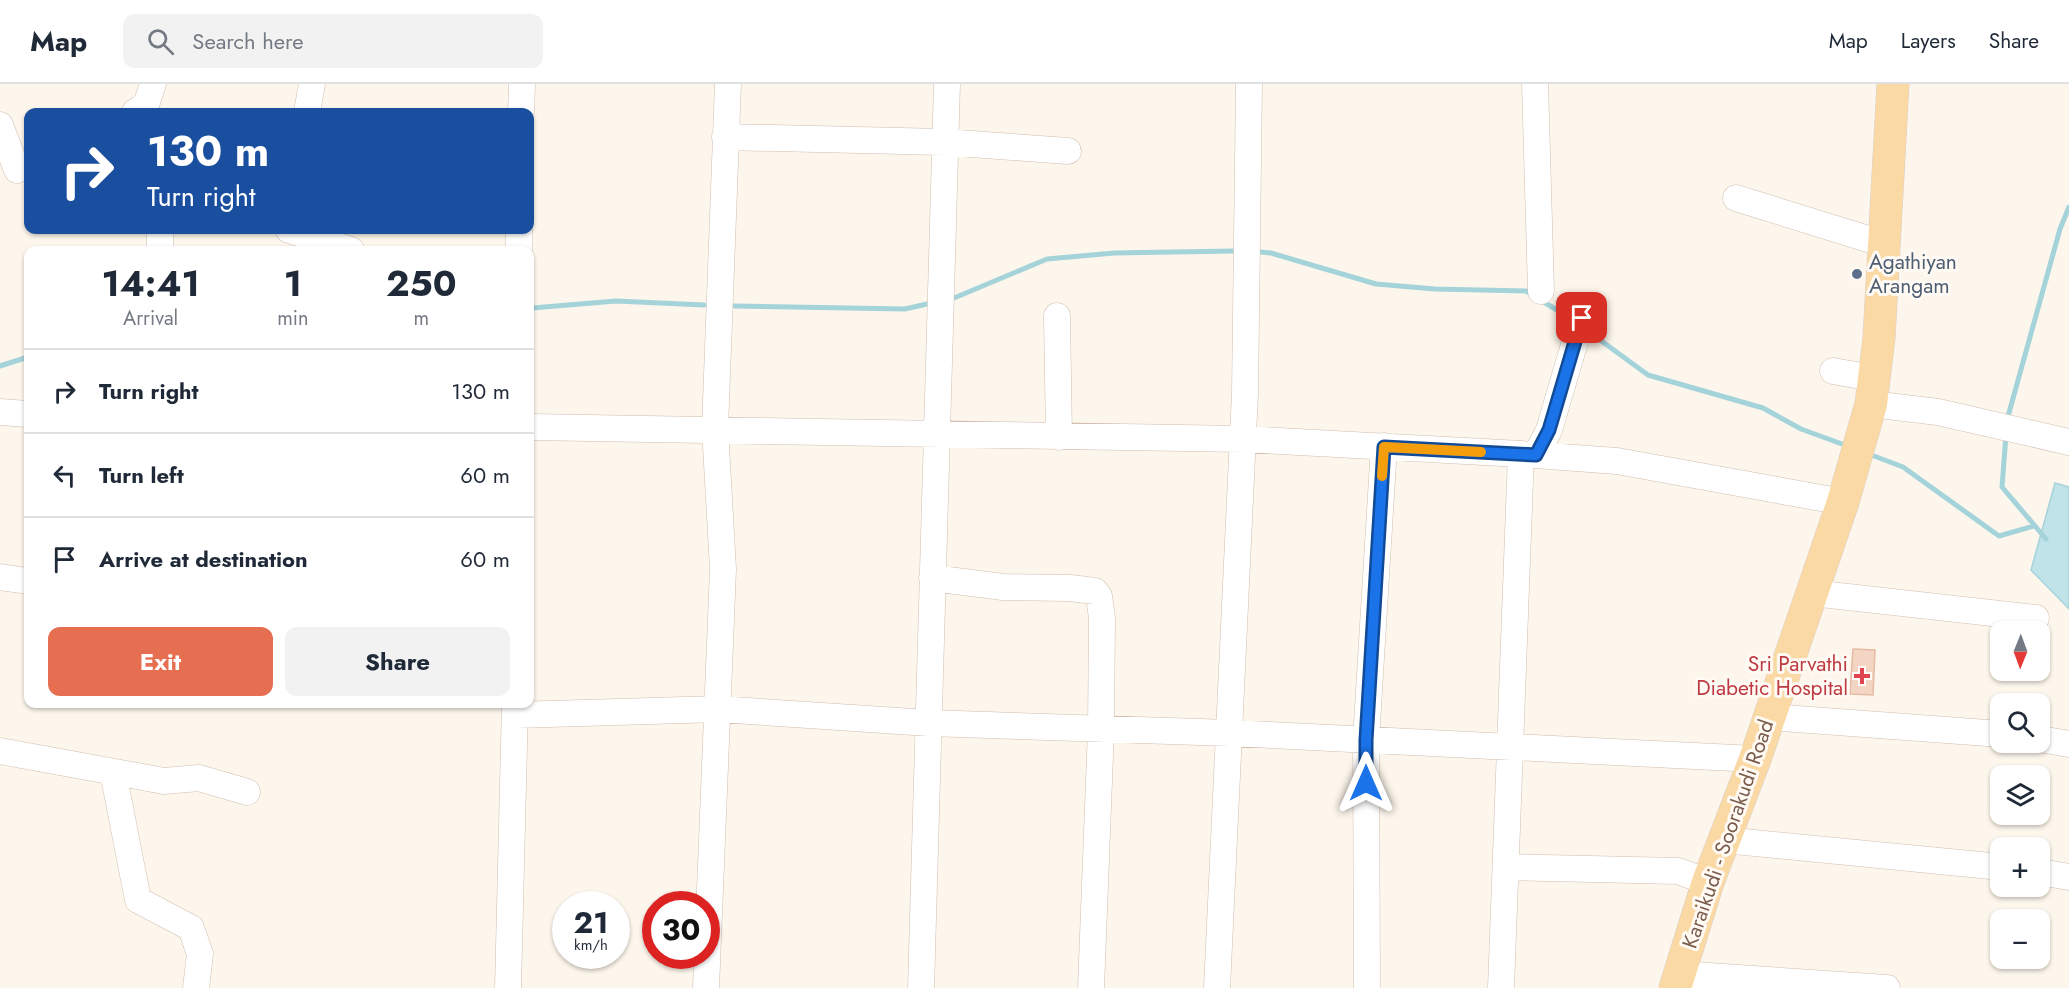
<!DOCTYPE html>
<meta charset="utf-8">
<style>
body{margin:0;font-family:Jost,sans-serif;background:#f2f2f3;color:#1f2937;height:100vh;display:flex;flex-direction:column;font-size:22px;white-space:nowrap}
*{box-sizing:border-box;margin:0}
p{font-size:20px;color:#747a83}
.icon{flex:none;width:33px;height:33px;fill:none;stroke:currentColor;stroke-width:2;stroke-linecap:round;stroke-linejoin:round}
.map{position:relative;flex:1;overflow:hidden}
.drawer{position:absolute;left:24px;top:162px;width:510px;height:462px;display:flex;flex-direction:column;background:#fff;border-radius:12px;box-shadow:0 2px 4px #0004}
.drawer>*{flex:none}
.hud{position:absolute;left:24px;top:24px;width:510px;height:126px;border-radius:12px;box-shadow:0 2px 4px #0004;background:#1a4fa0;color:#fff;overflow:hidden}
.needle{width:39px;rotate:181deg}
.buttons{position:absolute;left:1990px;top:537px;display:grid;gap:12px}
.buttons a{display:grid;place-items:center;width:60px;height:60px;border-radius:12px;background:#fff;box-shadow:0 2px 4px #0004;font-size:30px}
.speed{position:absolute;left:552px;top:807px;display:flex;gap:12px;font-size:30px;font-weight:700;text-align:center}
.speed>*{display:grid;place-content:center;width:78px;height:78px;border-radius:50%;background:#fff;box-shadow:0 2px 4px #0004;line-height:1}
.speed small{font-size:15px;font-weight:400}
.speed .limit{border:9px solid #d22;background:#fff;color:#111}
.pin{position:absolute;display:grid;place-items:center;width:51px;height:51px;color:#fff;margin:-26px;border-radius:12px;box-shadow:0 3px 9px #0006}
.me{position:absolute;width:66px;margin:-33px;rotate:0deg;stroke-linejoin:round;filter:drop-shadow(0 0 4px #0008)}
.turn{display:flex;align-items:center;gap:21px;height:126px;padding:0 24px;font-size:27px}
.turn .icon{width:78px;height:78px;stroke-width:2.5}
.turn b{display:block;font-size:42px;line-height:51px}
.eta{display:flex;justify-content:space-evenly;align-items:center;height:102px;text-align:center}
.eta b{font-size:36px;font-weight:700;line-height:42px}
.button{display:flex;gap:12px;margin-top:auto;padding:12px 24px}
.button a{flex:1;height:69px;border-radius:12px;background:#e76f51;color:#fff;font-size:24px;font-weight:700;line-height:69px;text-align:center}
.button a+a{background:#f2f2f3;color:#1f2937}
ul{padding:0;list-style:none}
li{display:flex;align-items:center;gap:18px;height:84px;padding:0 24px;border-top:2px solid #e0e1e3}
li div{flex:1}
li b{display:block;font-size:22px}
li em{font-style:normal}
header{display:flex;align-items:center;gap:36px;box-sizing:border-box;height:84px;padding:0 30px;background:#fff;border-bottom:2px solid #e0e1e3}
header strong{font-size:28px}
nav{display:flex;gap:33px;margin-inline-start:auto;font-size:21px}
.search{width:420px;height:54px;background:#f2f2f3;display:flex;align-items:center;gap:15px;box-sizing:border-box;padding:0 21px;border-radius:12px;color:#747a83;font-size:22px}
.map>svg:first-child{display:block}
.water{fill:#bfe3e8;stroke:#a5d3da;stroke-width:1.5}
.lines{fill:none;stroke-linecap:round;stroke-linejoin:round}
.stream{stroke:#a5d3da;stroke-width:5}
.building{fill:#f3d5c3;stroke:#e6bba3;stroke-width:1.5}
.minor-casing{stroke:#d1beb0;stroke-width:27}
.major-casing{stroke:#dad1cd;stroke-width:33}
.minor{stroke:#fff;stroke-width:26}
.major{stroke:#fbd9a5;stroke-width:32}
.route-casing{stroke:#114b97;stroke-width:15}
.route{stroke:#1a73e8;stroke-width:10}
.slow{stroke:#f59e0b;stroke-width:10}
.service-dot{fill:#5c6f8a;stroke:#fffaf3;stroke-width:2}
.health-dot{fill:#e0444e;stroke:#fffaf3;stroke-width:2}
.labels{text-anchor:middle;stroke-width:6;stroke-linejoin:round;paint-order:stroke}
.service-label{font-size:21px;fill:#4e5e75;stroke:#fffaf3;text-anchor:start}
.health-label{font-size:21px;fill:#be3a42;stroke:#fffaf3;text-anchor:end}
.street-label{font-size:21px;fill:#7a5c4d;stroke:#fffaf3}
</style>
<header>
<strong>Map</strong>
<div class="search"><svg class="icon" aria-label="search" viewBox="0 0 24 24"><circle cx="10" cy="10" r="6"/><path d="M15 15l6 6"/></svg>Search here</div>
<nav><a>Map</a><a>Layers</a><a>Share</a></nav>
</header>
<div class="map">
<svg width="2069" height="904" viewBox="0 0 2069 904">
<rect width="100%" height="100%" fill="#fdf6ec"/>
<path class="water" d="M2055 399 2069 403V525L2031 486Z"/>
<g class="lines">
<path class="stream" d="M1260 168 1271 169 1376 200 1435 205 1526 207 1573 236
M954 214 1047 175 1114 169 1233 167
M734 222 905 225 927 220
M532 224 616 217 704 221
M1585 245 1648 291 1763 324 1801 345 1842 360
M0 282 28 273
M2007 336 2060 145 2069 123
M2006 351 2002 403 2046 455
M1874 372 1903 383 1999 452 2034 442"/>
</g>
<path class="building" d="M1853 565 1875 566 1873 611 1850 610Z"/>
<g class="lines">
<g class="minor-casing">
<path id="minor" d="M1535 0 1541 207
M135 28 146 21 153 0
M307 28 312 0
M521 28 522 0
M0 41 17 86
M725 53 944 58 1068 67
M1736 114 1884 160
M289 146 351 166
M160 166V146
M519 166V146
M1057 232 1059 353
M1833 287 1867 293 1873 300
M1871 320 1938 328 2069 358
M0 328 28 330
M530 343 1243 355 1521 370 1617 377 1843 418
M1536 371 1549 346 1582 234
M0 493 28 497
M932 494 1003 503 1070 504 1095 507 1099 512 1102 534 1101 645 1091 904
M1812 509 2036 534
M515 631 718 625 929 639 1230 649 1755 675
M1769 633 2001 650
M2040 655 2069 660
M0 667 164 697 199 694 247 708
M113 688 138 816 191 844 200 870 196 904
M1724 756 2001 783
M1506 783 1678 787 1708 798
M2040 788 2069 793
M1679 890 1887 904
M508 904 515 620
M706 904 723 485 715 344 728 0
M921 904 947 0
M1217 904 1245 309 1249 0
M1367 904 1366 656 1384 362
M1501 904 1521 370"/>
</g>
<g class="major-casing">
<path id="major" d="M1675 904 1708 798 1755 675 1843 418 1871 320 1879 254 1893 0"/>
</g>
<use href="#minor" class="minor"/>
<use href="#major" class="major"/>
</g>
<g class="lines">
<g class="route-casing">
<path id="route" d="M1366 699V656L1384 363 1536 371 1549 346 1582 234"/>
</g>
<use href="#route" class="route"/>
<path class="slow" d="M1382 392 1384 363 1481 368"/>
</g>
<circle class="service-dot" cx="1857" cy="190" r="6"/>
<path class="health-dot" d="M1859 583h6v6h6v6h-6v6h-6v-6h-6v-6h6z"/>
<g class="labels">
<g class="service-label">
<text x="1869" y="185">Agathiyan<tspan x="1869" dy="24">Arangam</tspan></text>
</g>
<g class="health-label">
<text x="1848" y="587">Sri Parvathi<tspan x="1848" dy="24">Diabetic Hospital</tspan></text>
</g>
<g class="street-label">
<text transform="translate(1728 750) rotate(-71)" y="7">Karaikudi - Soorakudi Road</text>
</g>
</g>
</svg>
<div class="buttons">
<a><svg class="needle" viewBox="-14 -14 28 28"><path d="M0-13l5 13h-10z" fill="#e53935"/><path d="M0 13l5-13h-10z" fill="#747a83"/></svg></a>
<a><svg class="icon" aria-label="search" viewBox="0 0 24 24"><circle cx="10" cy="10" r="6"/><path d="M15 15l6 6"/></svg></a>
<a><svg class="icon" aria-label="layers" viewBox="0 0 24 24"><path d="M12 4l9 5-9 5-9-5zM3 14l9 5 9-5"/></svg></a>
<a>+</a>
<a>−</a>
</div>
<div class="speed"><div>21<small>km/h</small></div><div class="limit">30</div></div>
<div class="pin" style="left:1582px;top:234px;background:#d93025"><svg class="icon" aria-label="arrive" viewBox="0 0 24 24"><path d="M6 21V4h12l-3 4 3 4H6"/></svg></div>
<svg class="me" style="left:1366px;top:699px" viewBox="-20 -20 40 40"><path d="M0-17L14 15 0 8-14 15z" fill="#1a73e8" stroke="#fff" stroke-width="4"/></svg>
<div class="hud">
<div class="turn"><svg class="icon" aria-label="right" viewBox="0 0 24 24"><path d="M7 20v-9h11M14 6l5 5-5 5"/></svg><div><b>130 m</b>Turn right</div></div>
</div>
<section class="drawer">
<div class="eta">
<div><b>14:41</b><p>Arrival</p></div>
<div><b>1</b><p>min</p></div>
<div><b>250</b><p>m</p></div>
</div>
<ul>
<li><svg class="icon" aria-label="right" viewBox="0 0 24 24"><path d="M7 20v-9h11M14 6l5 5-5 5"/></svg><div><b>Turn right</b></div><em>130 m</em></li>
<li><svg class="icon" aria-label="left" viewBox="0 0 24 24"><path d="M17 20v-9H6M10 6l-5 5 5 5"/></svg><div><b>Turn left</b></div><em>60 m</em></li>
<li><svg class="icon" aria-label="arrive" viewBox="0 0 24 24"><path d="M6 21V4h12l-3 4 3 4H6"/></svg><div><b>Arrive at destination</b></div><em>60 m</em></li>
</ul>
<div class="button"><a>Exit</a><a>Share</a></div>
</section>
</div>
